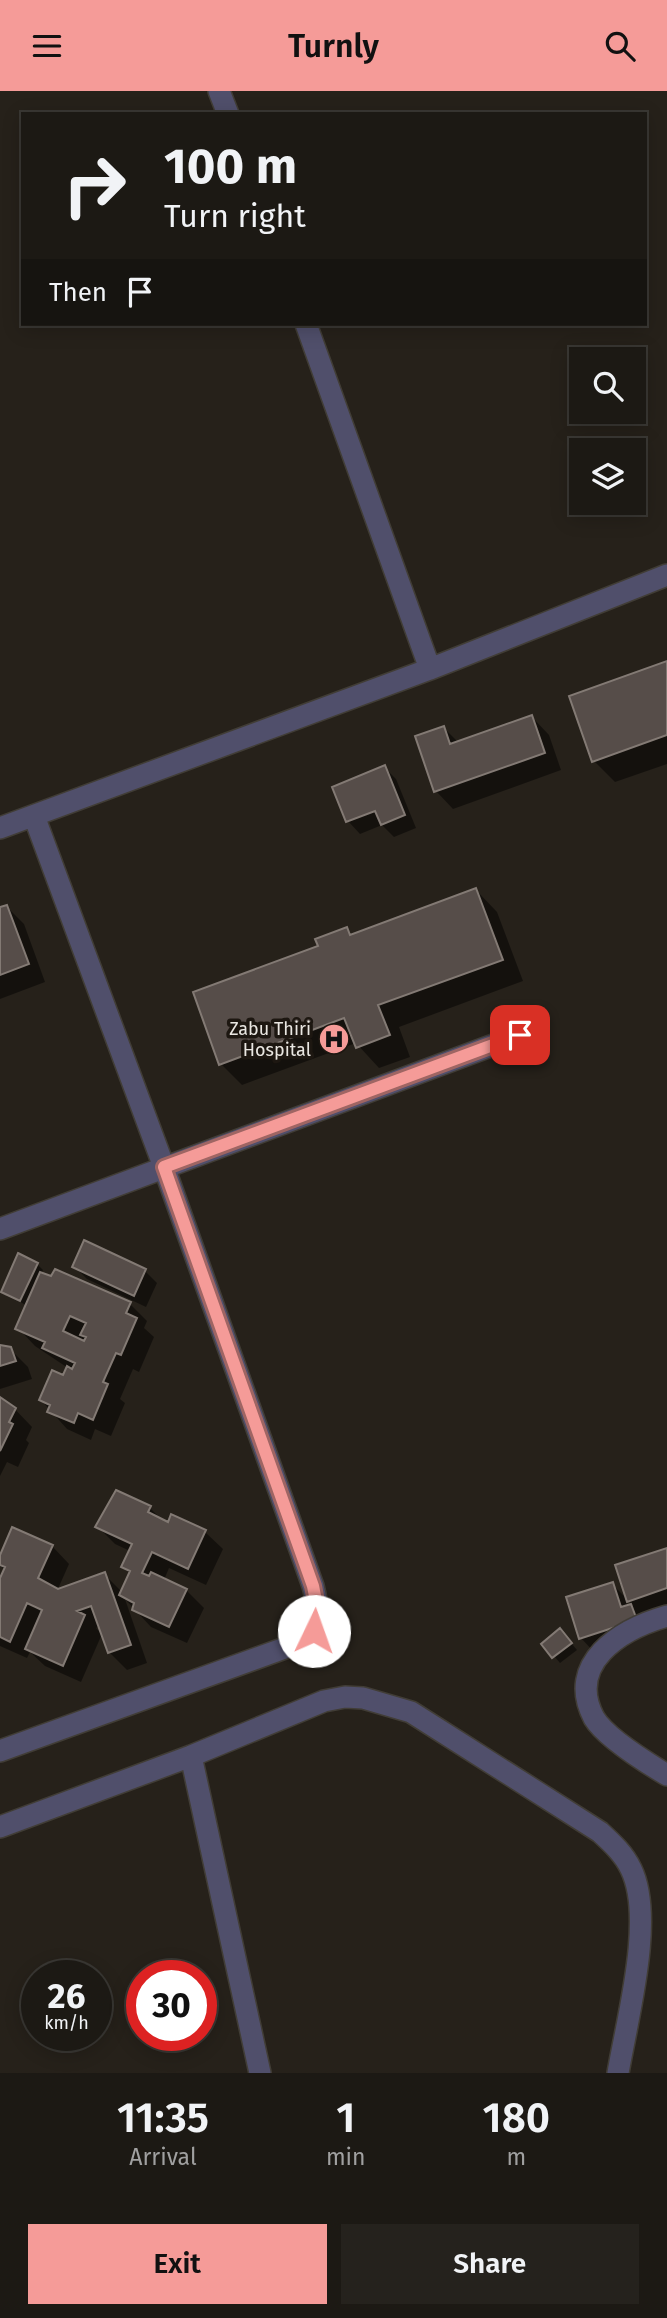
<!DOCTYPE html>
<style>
body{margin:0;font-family:"Fira Sans",sans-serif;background:#25221d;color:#f1f3f6;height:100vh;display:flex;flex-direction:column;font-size:26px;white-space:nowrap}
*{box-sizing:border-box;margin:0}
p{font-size:23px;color:#a0a0a0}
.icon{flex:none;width:38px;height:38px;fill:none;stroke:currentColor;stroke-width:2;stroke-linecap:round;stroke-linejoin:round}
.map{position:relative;height:1982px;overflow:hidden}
.drawer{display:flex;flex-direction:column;background:#1c1914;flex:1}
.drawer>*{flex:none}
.banner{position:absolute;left:21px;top:21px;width:626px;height:214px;border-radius:0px;box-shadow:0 4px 18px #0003,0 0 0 2px #3a3834;background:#1c1914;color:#f1f3f6;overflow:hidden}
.controls{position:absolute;left:569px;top:256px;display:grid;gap:14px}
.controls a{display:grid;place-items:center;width:77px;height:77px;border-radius:0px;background:#1c1914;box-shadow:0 4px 18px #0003,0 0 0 2px #3a3834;font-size:35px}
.speed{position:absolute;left:21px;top:1869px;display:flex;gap:14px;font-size:35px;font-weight:700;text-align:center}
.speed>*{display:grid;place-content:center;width:91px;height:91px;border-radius:50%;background:#1c1914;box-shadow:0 4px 18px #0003,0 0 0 2px #3a3834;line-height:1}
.speed small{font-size:18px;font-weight:400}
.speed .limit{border:10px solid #d22;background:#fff;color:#111}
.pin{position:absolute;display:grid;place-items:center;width:60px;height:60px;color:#fff;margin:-30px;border-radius:14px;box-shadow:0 4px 10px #0006}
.me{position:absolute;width:77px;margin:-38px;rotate:3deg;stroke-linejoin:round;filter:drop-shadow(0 0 5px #0008)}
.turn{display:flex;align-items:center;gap:24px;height:147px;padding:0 28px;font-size:32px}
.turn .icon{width:91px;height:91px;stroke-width:2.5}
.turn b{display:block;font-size:49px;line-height:60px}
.then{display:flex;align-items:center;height:66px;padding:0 28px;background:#0003;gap:14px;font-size:26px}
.eta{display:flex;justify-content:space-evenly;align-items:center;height:119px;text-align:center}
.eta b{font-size:42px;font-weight:600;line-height:49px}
.button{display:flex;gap:14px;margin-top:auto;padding:14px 28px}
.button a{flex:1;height:80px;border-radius:0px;background:#f59b98;color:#111;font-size:28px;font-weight:600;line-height:80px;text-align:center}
.button a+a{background:#25221d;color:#f1f3f6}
header{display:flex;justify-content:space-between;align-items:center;height:91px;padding:0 28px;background:#f59b98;color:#111;font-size:32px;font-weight:600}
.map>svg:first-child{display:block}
.shadow{fill:#0007;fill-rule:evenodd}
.building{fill:#564d49;stroke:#837a74;stroke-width:2;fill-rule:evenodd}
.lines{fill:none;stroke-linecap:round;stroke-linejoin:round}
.street-casing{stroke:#413d36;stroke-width:24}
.street{stroke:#504f6b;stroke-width:21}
.route-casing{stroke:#9f6563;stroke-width:18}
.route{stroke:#f59b98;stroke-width:12}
.labels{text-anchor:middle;stroke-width:7;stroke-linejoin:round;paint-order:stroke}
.poi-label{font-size:18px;fill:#eae7e2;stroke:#1d1711;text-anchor:end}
</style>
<header><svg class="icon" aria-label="menu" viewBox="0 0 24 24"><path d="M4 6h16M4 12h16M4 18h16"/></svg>Turnly<svg class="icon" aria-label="search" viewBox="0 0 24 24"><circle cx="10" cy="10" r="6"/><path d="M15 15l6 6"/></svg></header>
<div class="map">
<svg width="667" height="1982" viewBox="0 0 667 1982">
<rect width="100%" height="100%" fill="#26211a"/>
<path class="shadow" d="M667 572V673L615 691 594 670Z
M532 626 549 644 561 679 453 718 436 700 444 637 459 652Z
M384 676 396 688 416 737 394 746 382 734 360 743 348 730 334 697Z
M476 799 497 821 523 890 399 936 410 966 379 977 356 952 242 994 221 973 320 856 346 838 353 845Z
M7 816 24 833 45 891 0 908V818Z
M37 1173 43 1179 41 1183 130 1213 147 1230 144 1237 154 1246 139 1281 133 1278 120 1308 125 1312 111 1345 95 1338 91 1349 67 1338 41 1309 64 1286 68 1277 35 1255 18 1237 27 1215 3 1200Z
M74 1175 145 1180 157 1192 146 1216 87 1188Z
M0 1256 10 1258 28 1276 32 1288 0 1298Z
M0 1308 9 1312 32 1336 26 1349 29 1352 18 1376 7 1371 0 1385Z
M150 1417 164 1431 205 1441 223 1458 206 1494 169 1477 164 1489 186 1499 204 1517 187 1552 151 1536 125 1508 147 1572 127 1579 110 1562 100 1535 96 1537 102 1543 81 1591 45 1575 30 1561 27 1567 0 1555V1491L5 1480 0 1474V1468L52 1455 69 1473 57 1500 104 1483 122 1501 131 1483 123 1475 130 1460 115 1453 97 1435Z
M667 1458V1513L639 1523 643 1527 593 1560 581 1547 612 1493 628 1509ZM625 1506 633 1514 628 1516Z
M566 1546 577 1559 560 1572 544 1553Z"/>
<path class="building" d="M667 570V644L592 671 569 605Z
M532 624 545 662 434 701 415 645 444 635 450 653Z
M385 674 405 724 381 734 375 720 346 731 332 696Z
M476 797 503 869 378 914 390 944 356 957 344 927 219 974 193 901 318 855 315 848 347 836 350 844Z
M7 814 29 873 0 884V816Z
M84 1149 146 1178 134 1205 72 1176Z
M18 1162 38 1172 20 1210 1 1201Z
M55 1178 131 1211 126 1222 137 1227 121 1264 116 1262 103 1291 108 1293 93 1329 78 1322 74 1332 47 1321 50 1314 39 1309 52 1279 63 1284 67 1275 72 1278 75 1272 42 1257 45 1251 15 1238 40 1181 51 1185ZM70 1225 86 1232 80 1244 86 1246 84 1250 63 1240Z
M0 1254 11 1256 16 1270 0 1275Z
M0 1306 16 1317 9 1331 13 1333 0 1360Z
M116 1399 151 1415 148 1421 168 1431 171 1423 206 1439 188 1478 152 1461 142 1482 149 1485 151 1481 187 1498 169 1536 132 1519 134 1512 119 1504 130 1480 121 1476 132 1453 95 1436Z
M12 1436 53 1454 38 1487 58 1498 105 1481 131 1554 108 1562 91 1515 77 1520 85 1524 63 1575 25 1558 42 1519 27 1512 10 1551 0 1546V1487L5 1476 0 1474V1464Z
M667 1457V1497L627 1511 615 1474Z
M613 1491 621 1516 631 1513 637 1529 579 1548 566 1506Z
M560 1537 572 1552 552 1567 541 1553Z"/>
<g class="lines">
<g class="street-casing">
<path id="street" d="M219 0 228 23
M306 233 430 578
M0 737 430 578 667 484
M0 1138 520 944
M667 1525C621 1538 565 1572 594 1627 606 1647 647 1672 667 1684
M0 1660 307 1549C322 1532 318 1515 313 1495L164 1076 34 725
M191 1665 260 1982
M0 1736 191 1665 324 1610 345 1606 363 1607 411 1621 600 1741C612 1752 624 1763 631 1778 655 1827 627 1928 618 1982"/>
</g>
<use href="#street" class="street"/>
</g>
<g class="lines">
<g class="route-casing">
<path id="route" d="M314 1540 319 1525 313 1495 164 1076 520 944"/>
</g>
<use href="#route" class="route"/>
</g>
<defs>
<g id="hospital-disc" transform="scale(1.575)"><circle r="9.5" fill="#f59b98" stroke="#1d1711"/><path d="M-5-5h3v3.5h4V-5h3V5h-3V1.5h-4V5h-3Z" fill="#111"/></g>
</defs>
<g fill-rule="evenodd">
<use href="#hospital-disc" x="334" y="948"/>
</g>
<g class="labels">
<g class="poi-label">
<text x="311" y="944">Zabu Thiri<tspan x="311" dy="21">Hospital</tspan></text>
</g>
</g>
</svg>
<div class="controls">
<a><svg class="icon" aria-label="search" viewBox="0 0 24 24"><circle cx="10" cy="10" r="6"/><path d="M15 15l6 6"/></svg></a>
<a><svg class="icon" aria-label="layers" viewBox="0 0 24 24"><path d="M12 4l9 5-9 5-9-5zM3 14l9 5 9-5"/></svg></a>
</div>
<div class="speed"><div>26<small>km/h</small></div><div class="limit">30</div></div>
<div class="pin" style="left:520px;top:944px;background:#d93025"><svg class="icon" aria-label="arrive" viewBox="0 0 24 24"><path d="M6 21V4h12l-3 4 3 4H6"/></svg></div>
<svg class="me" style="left:314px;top:1540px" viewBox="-20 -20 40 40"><circle r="19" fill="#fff"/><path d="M0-13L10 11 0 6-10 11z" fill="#f59b98"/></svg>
<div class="banner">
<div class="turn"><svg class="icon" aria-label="right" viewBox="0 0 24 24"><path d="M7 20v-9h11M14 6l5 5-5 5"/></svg><div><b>100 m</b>Turn right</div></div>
<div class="then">Then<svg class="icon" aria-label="arrive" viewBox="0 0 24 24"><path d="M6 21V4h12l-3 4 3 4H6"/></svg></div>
</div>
</div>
<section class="drawer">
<div class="eta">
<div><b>11:35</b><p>Arrival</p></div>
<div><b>1</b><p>min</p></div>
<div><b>180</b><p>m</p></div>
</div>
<div class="button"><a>Exit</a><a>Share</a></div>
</section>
